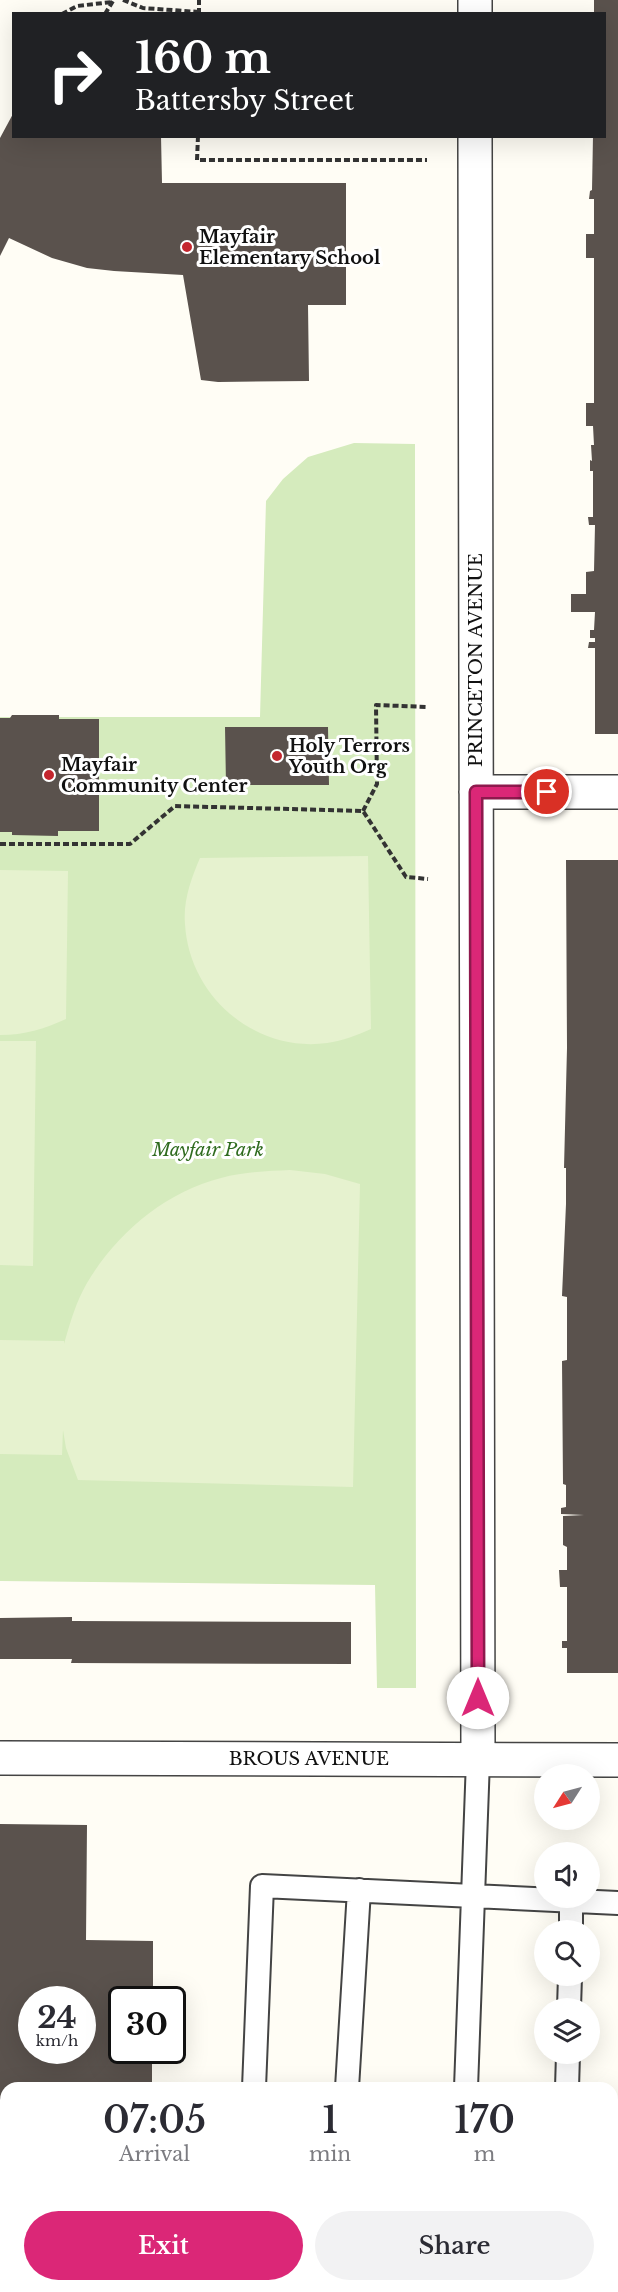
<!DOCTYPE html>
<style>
body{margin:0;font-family:"Libre Baskerville",serif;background:#f2f2f3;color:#2b2b33;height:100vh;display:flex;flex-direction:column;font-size:22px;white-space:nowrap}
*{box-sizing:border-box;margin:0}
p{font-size:20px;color:#7c7c81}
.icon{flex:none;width:33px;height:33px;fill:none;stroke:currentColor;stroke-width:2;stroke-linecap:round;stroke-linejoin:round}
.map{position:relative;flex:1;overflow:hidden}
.details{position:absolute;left:0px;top:2082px;width:618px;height:210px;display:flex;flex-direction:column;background:#fff;border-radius:18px 18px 0 0;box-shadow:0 6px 24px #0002}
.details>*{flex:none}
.guide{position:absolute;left:12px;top:12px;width:594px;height:126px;border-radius:0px;box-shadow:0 6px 24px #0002;background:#202124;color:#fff;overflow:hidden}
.needle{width:39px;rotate:234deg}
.fabs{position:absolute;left:534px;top:1764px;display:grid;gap:12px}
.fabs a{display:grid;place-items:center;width:66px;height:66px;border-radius:50%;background:#fff;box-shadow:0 6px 24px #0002;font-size:30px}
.speed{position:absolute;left:18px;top:1986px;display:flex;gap:12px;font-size:30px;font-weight:700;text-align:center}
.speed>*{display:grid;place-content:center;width:78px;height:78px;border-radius:50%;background:#fff;box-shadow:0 6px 24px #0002;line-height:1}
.speed small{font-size:15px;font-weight:400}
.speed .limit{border:3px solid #111;border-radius:9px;background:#fff;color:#111}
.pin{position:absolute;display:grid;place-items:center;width:51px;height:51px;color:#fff;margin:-26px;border:3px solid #fff;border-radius:50%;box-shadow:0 2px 6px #0007}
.me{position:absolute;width:66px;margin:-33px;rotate:0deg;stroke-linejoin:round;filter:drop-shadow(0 0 4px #0008)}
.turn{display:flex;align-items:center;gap:21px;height:126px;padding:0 24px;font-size:27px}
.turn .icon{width:78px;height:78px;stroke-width:2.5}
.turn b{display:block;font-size:42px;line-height:51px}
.eta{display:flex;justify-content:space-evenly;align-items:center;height:102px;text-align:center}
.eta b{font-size:36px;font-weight:600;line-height:42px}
.primary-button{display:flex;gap:12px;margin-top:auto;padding:12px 24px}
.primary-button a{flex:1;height:69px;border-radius:36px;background:#db2777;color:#fff;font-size:24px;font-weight:600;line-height:69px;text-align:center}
.primary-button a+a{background:#f2f2f3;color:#2b2b33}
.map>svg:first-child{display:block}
.green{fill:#d5ebbd}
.pitch{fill:#e6f2cf}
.building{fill:#5a524d;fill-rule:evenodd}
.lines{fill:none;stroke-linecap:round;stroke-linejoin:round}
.service-casing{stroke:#444;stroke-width:26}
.minor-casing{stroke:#444;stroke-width:36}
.path{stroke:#333;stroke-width:4;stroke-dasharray:6 3;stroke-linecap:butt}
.service{stroke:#fff;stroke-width:22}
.minor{stroke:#fff;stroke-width:33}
.route-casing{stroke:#8e194d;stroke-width:15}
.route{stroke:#db2777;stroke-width:10}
.poi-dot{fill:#c4262e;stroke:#fff;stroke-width:2}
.labels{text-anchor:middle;stroke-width:6;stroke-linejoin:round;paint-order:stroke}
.poi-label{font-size:18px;font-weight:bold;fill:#111;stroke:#fff;text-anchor:start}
.street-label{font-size:18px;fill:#111;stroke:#fff}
.park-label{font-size:18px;font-style:italic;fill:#2f6b1f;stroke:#fff}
</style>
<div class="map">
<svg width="618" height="2292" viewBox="0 0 618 2292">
<rect width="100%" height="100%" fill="#fffdf5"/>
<path class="green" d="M354 443 415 444 416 1688H377L375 1585 0 1581V717H260L266 501 283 479 308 457Z"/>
<path class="pitch" d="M368 856 371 1029C357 1035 343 1041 327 1043 255 1053 189 996 185 924 183 901 191 879 200 858Z
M0 870 68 871 66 1019C44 1029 25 1035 0 1035Z
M0 1041H36L33 1266 0 1265Z
M290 1170 325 1174 360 1184 353 1487 78 1480 66 1448 63 1430 62 1455 0 1454V1340L64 1341V1344C70 1323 76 1302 87 1283 116 1234 165 1192 221 1178 244 1172 267 1171 290 1170Z"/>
<path class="building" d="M594 0H618V734H595V648H588L589 642H595V638H590V630H594L595 612H571V594H586V572L594 571 595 525H589L588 517H593V471H590V460L592 461 591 445H594L593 426H586V403H594V258H586V234H594V199H589L590 191 592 190 593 136H604V14H594Z
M14 112V136H161L162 183H346V305H308L309 381 218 382 201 380 183 275 114 271 87 268 52 258 9 238 0 256V138Z
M12 715H59V719H99V831H58V836L12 835V832H0V718H10Z
M225 727H328L329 785H226Z
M566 860H618V1673H567V1648H562V1641H567V1587H560L559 1570H567V1547L563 1545V1516L584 1515 561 1514V1508L566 1507V1485L563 1484 562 1361 567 1360V1297L562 1296 566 1204V1168H564L567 1048Z
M72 1617V1621L351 1622V1664L71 1663 72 1659H0V1618Z
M0 1824 87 1825 86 1940 153 1941V2000H122V2050H152V2088H6V2265H0ZM32 2000H82V2050H32Z"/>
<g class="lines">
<g class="service-casing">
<path id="service" d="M571 1930V1900
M569 2008 570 1976
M254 2088 262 1886 618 1903
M347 2088 359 1890
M466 2088 478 1760
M567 2088 568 2054
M612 2265H618
M0 2284 6 2285
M44 2286 217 2292
M245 2292V2286
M334 2292V2286
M421 2292 428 2286
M460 2292V2286
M549 2292V2286"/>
</g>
<g class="minor-casing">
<path id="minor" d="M475 0V14
M475 136 478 1760
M476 792H618
M0 1758 618 1760"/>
</g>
<path class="path" d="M123 0 143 8 199 12
M62 14 77 6 112 2
M105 14 113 1
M199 14V0
M198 136 197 160H427
M363 811 377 784 376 705 428 707
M0 844H130L175 806 363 811 406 877 428 879"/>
<use href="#service" class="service"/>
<use href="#minor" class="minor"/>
</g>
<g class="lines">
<g class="route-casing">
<path id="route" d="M478 1698 476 792H547"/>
</g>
<use href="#route" class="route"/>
</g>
<g class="poi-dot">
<circle cx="187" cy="247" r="6"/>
<circle cx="277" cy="756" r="6"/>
<circle cx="49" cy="775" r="6"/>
</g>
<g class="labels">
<g class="poi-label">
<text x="199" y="243">Mayfair<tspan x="199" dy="21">Elementary School</tspan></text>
<text x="289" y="752">Holy Terrors<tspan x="289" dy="21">Youth Org</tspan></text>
<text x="61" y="771">Mayfair<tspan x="61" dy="21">Community Center</tspan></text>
</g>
<g class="street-label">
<text transform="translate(476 660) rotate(-90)" y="6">PRINCETON AVENUE</text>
<text x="309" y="1765">BROUS AVENUE</text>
</g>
<g class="park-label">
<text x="208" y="1156">Mayfair Park</text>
</g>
</g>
</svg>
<div class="fabs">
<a><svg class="needle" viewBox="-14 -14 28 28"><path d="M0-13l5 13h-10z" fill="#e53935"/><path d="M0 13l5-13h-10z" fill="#7c7c81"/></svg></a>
<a><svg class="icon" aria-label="sound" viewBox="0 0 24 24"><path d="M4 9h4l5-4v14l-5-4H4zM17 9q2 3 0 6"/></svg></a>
<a><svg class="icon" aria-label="search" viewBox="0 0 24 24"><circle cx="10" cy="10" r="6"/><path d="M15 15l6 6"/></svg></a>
<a><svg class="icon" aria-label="layers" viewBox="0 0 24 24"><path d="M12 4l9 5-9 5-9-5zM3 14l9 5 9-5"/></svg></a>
</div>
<div class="speed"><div>24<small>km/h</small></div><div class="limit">30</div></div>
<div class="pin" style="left:547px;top:792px;background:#d93025"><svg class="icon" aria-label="arrive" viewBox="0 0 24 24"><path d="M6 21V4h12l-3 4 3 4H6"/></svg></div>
<svg class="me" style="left:478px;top:1698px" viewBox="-20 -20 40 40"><circle r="19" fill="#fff"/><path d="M0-13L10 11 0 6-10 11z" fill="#db2777"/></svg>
<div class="guide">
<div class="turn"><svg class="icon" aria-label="right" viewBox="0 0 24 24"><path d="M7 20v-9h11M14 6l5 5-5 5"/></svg><div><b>160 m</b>Battersby Street</div></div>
</div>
<section class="details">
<div class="eta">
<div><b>07:05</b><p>Arrival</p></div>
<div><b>1</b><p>min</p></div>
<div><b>170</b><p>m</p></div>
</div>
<div class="primary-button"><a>Exit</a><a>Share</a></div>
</section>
</div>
